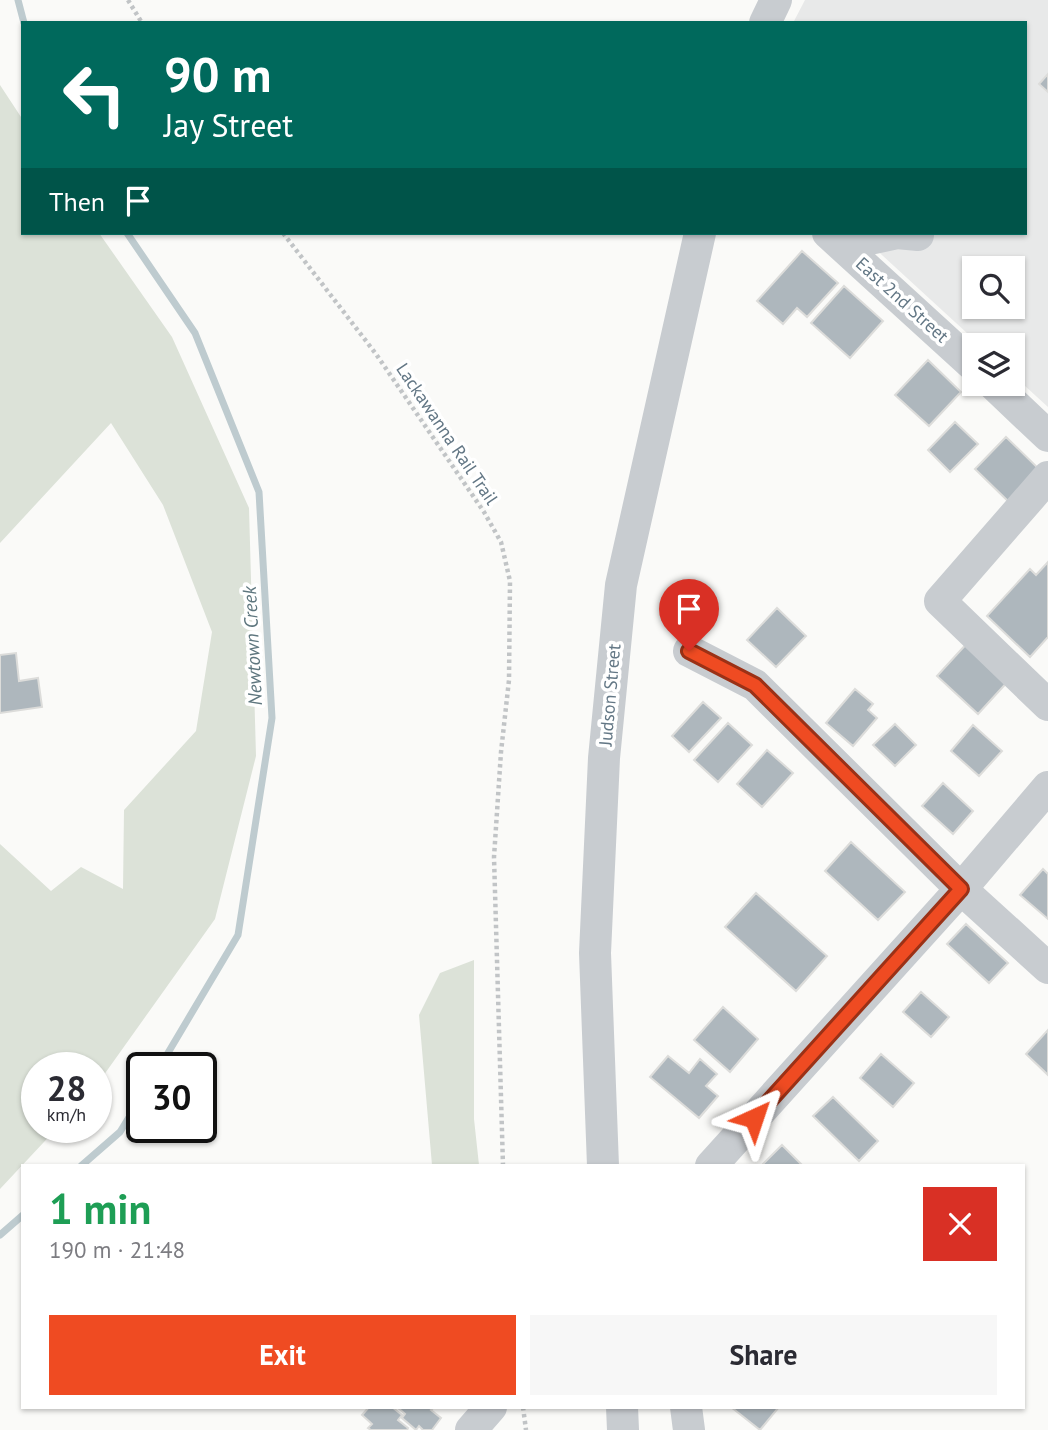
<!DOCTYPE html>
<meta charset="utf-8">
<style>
body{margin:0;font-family:"PT Sans",sans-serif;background:#f7f7f7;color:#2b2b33;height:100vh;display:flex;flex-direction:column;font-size:26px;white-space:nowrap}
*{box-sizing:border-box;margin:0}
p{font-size:23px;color:#7c7c81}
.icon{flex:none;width:38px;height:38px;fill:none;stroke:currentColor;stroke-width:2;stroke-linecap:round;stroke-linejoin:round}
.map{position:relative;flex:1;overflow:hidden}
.side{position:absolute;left:21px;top:1164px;width:1004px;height:245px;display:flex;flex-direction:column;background:#fff;border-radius:0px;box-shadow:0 2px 5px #0004}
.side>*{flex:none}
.banner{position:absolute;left:21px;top:21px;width:1006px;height:214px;border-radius:0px;box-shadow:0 2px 5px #0004;background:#00695c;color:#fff;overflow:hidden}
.buttons{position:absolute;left:962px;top:256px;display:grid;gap:14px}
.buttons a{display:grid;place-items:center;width:63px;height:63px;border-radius:0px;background:#fff;box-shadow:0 2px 5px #0004;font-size:35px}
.speed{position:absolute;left:21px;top:1052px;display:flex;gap:14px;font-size:35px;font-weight:700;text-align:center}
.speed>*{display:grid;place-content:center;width:91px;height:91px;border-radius:50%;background:#fff;box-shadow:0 2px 5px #0004;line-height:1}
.speed small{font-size:18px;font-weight:400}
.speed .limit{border:4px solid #111;border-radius:10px;background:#fff;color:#111}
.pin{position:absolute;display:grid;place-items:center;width:60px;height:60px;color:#fff;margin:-72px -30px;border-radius:50% 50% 50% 0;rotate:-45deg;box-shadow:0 0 7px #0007}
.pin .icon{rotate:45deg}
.me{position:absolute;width:77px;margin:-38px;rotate:42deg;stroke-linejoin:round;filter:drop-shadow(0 0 5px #0008)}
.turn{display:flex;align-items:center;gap:24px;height:147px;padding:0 28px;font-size:32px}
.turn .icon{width:91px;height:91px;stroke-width:2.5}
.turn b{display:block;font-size:49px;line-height:60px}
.then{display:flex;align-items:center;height:66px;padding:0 28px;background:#0003;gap:14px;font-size:26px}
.round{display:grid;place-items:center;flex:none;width:74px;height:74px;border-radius:0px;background:#f7f7f7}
.head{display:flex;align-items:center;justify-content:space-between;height:119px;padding:0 28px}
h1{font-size:42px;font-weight:700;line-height:52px;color:#1e9e55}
.cta{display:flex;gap:14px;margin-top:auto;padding:14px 28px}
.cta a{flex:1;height:80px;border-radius:0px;background:#ef4b22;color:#fff;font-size:28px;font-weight:700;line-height:80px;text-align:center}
.cta a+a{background:#f7f7f7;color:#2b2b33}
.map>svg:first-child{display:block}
.built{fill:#e8e9e9;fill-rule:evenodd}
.green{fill:#dce2d8}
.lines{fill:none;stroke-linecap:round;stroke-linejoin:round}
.stream{stroke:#becbcf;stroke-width:7}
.building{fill:#aeb7bd;stroke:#dcdcda;stroke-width:2}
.path{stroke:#c1c4c6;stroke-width:4.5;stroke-dasharray:3.5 3.5;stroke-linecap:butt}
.minor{stroke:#c8ccd0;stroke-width:32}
.route-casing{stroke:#9b3116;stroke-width:18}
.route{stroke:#ef4b22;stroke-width:12}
.labels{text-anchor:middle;stroke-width:7;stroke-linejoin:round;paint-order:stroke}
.street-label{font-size:18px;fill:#637785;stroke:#fff}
.water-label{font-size:19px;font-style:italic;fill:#5e767e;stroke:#fff}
</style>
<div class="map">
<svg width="1048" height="1430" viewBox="0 0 1048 1430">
<rect width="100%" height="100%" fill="#fafaf8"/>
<path class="built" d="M805 0H1048V407L1013 375V345H980L858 233H1026V23H793ZM975 268H1013V306H975Z"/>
<path class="green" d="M0 85 23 120V233H99L172 337 249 508 256 756 215 919 96 1086V1068H37V1127H58L0 1189V844L51 891 81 867 123 889 124 810 196 731 212 632 163 505 111 423 0 543Z
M474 960V1119L479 1165H432L419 1015 440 973Z"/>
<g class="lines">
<path class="stream" d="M18 0 24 23
M127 233 195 333 259 492 272 718 238 935 159 1068
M81 1166 120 1132 142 1096
M0 1235 23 1215"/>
</g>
<path class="building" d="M1048 74V92L1039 84Z
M802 251 838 283 807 317 797 308 783 324 757 301Z
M844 286 883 321 850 358 811 323Z
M928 360 961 392 929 426 895 395Z
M955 422 978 444 950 472 928 450Z
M1006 437 1043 473 1012 505 975 469Z
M1048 562V637L1030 657 987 616 1030 569 1036 575Z
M777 608 806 636 776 667 747 640Z
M970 640 1011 678 978 714 937 676Z
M16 653 19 681 38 678 42 707 0 713V655Z
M855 689 873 704 868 710 877 718 853 746 826 723Z
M703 702 721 718 689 752 672 736Z
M728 723 752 745 718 782 694 760Z
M895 724 916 745 895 766 873 745Z
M973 725 1002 751 979 776 951 751Z
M767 750 793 773 762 807 737 784Z
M943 783 973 811 953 834 922 806Z
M851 842 905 892 878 920 825 871Z
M1043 869 1048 874V919L1020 895Z
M756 893 827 956 796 991 725 927Z
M966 924 1008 963 989 983 947 944Z
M921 992 949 1017 931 1037 903 1012Z
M723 1007 758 1039 730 1072 694 1040Z
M1048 1030V1075L1026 1054Z
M881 1054 914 1083 893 1107 860 1078Z
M668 1056 689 1073 700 1059 717 1074 706 1086 718 1096 699 1118 650 1077Z
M833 1097 878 1141 859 1161 813 1116Z
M782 1145 803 1166H761Z
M369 1407H392L402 1415 398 1420 408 1428 407 1430H371L368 1428 372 1424 362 1415Z
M397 1407H434L431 1410 441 1418 432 1430H423L419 1426 416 1430 402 1418 405 1414Z
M731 1407H779L760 1430Z"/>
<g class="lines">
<path class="path" d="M128 0 142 23
M283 233 376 354 484 512 501 542 510 581 509 680 501 752 494 857 503 1166
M523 1407 526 1430"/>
<path class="minor" d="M765 23 776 0
M828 233 975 367
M842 245 897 233 918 235
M992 383 1048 436
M1048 477 940 601 1048 705
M689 651 755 685 961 889 1048 968
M603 1166 595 953 604 758 621 585 700 233
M711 1166 961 889 1048 787
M622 1407 623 1430
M686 1407 689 1430
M471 1430 491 1407"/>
</g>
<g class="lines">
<g class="route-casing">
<path id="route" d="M689 651 755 685 961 889 754 1118"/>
</g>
<use href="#route" class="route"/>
</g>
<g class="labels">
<g class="street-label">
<text transform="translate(902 300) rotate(42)" y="6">East 2nd Street</text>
<text transform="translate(447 434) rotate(56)" y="6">Lackawanna Rail Trail</text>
<text transform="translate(610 695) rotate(-85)" y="6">Judson Street</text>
</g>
<g class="water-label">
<text transform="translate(252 646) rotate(-93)" y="7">Newtown Creek</text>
</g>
</g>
</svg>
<div class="buttons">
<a><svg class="icon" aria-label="search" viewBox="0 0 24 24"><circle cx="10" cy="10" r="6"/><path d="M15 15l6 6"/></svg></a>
<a><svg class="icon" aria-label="layers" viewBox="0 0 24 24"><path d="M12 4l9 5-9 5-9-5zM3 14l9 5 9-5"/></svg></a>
</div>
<div class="speed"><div>28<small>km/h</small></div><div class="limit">30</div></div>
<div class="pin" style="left:689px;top:651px;background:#d93025"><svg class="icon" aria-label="arrive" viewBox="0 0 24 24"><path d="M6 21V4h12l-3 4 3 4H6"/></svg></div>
<svg class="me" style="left:754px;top:1118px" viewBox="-20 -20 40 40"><path d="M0-17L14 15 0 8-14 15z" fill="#ef4b22" stroke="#fff" stroke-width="4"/></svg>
<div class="banner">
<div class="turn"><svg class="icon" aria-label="left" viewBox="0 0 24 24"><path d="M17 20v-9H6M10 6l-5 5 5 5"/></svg><div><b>90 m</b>Jay Street</div></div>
<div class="then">Then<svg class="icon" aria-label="arrive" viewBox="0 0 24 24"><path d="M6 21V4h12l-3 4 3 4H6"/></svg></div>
</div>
<section class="side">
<div class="head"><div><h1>1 min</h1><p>190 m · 21:48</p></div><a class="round" style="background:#d93025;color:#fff"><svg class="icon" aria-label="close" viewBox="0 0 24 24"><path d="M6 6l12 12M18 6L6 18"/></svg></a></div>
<div class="cta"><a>Exit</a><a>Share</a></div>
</section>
</div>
